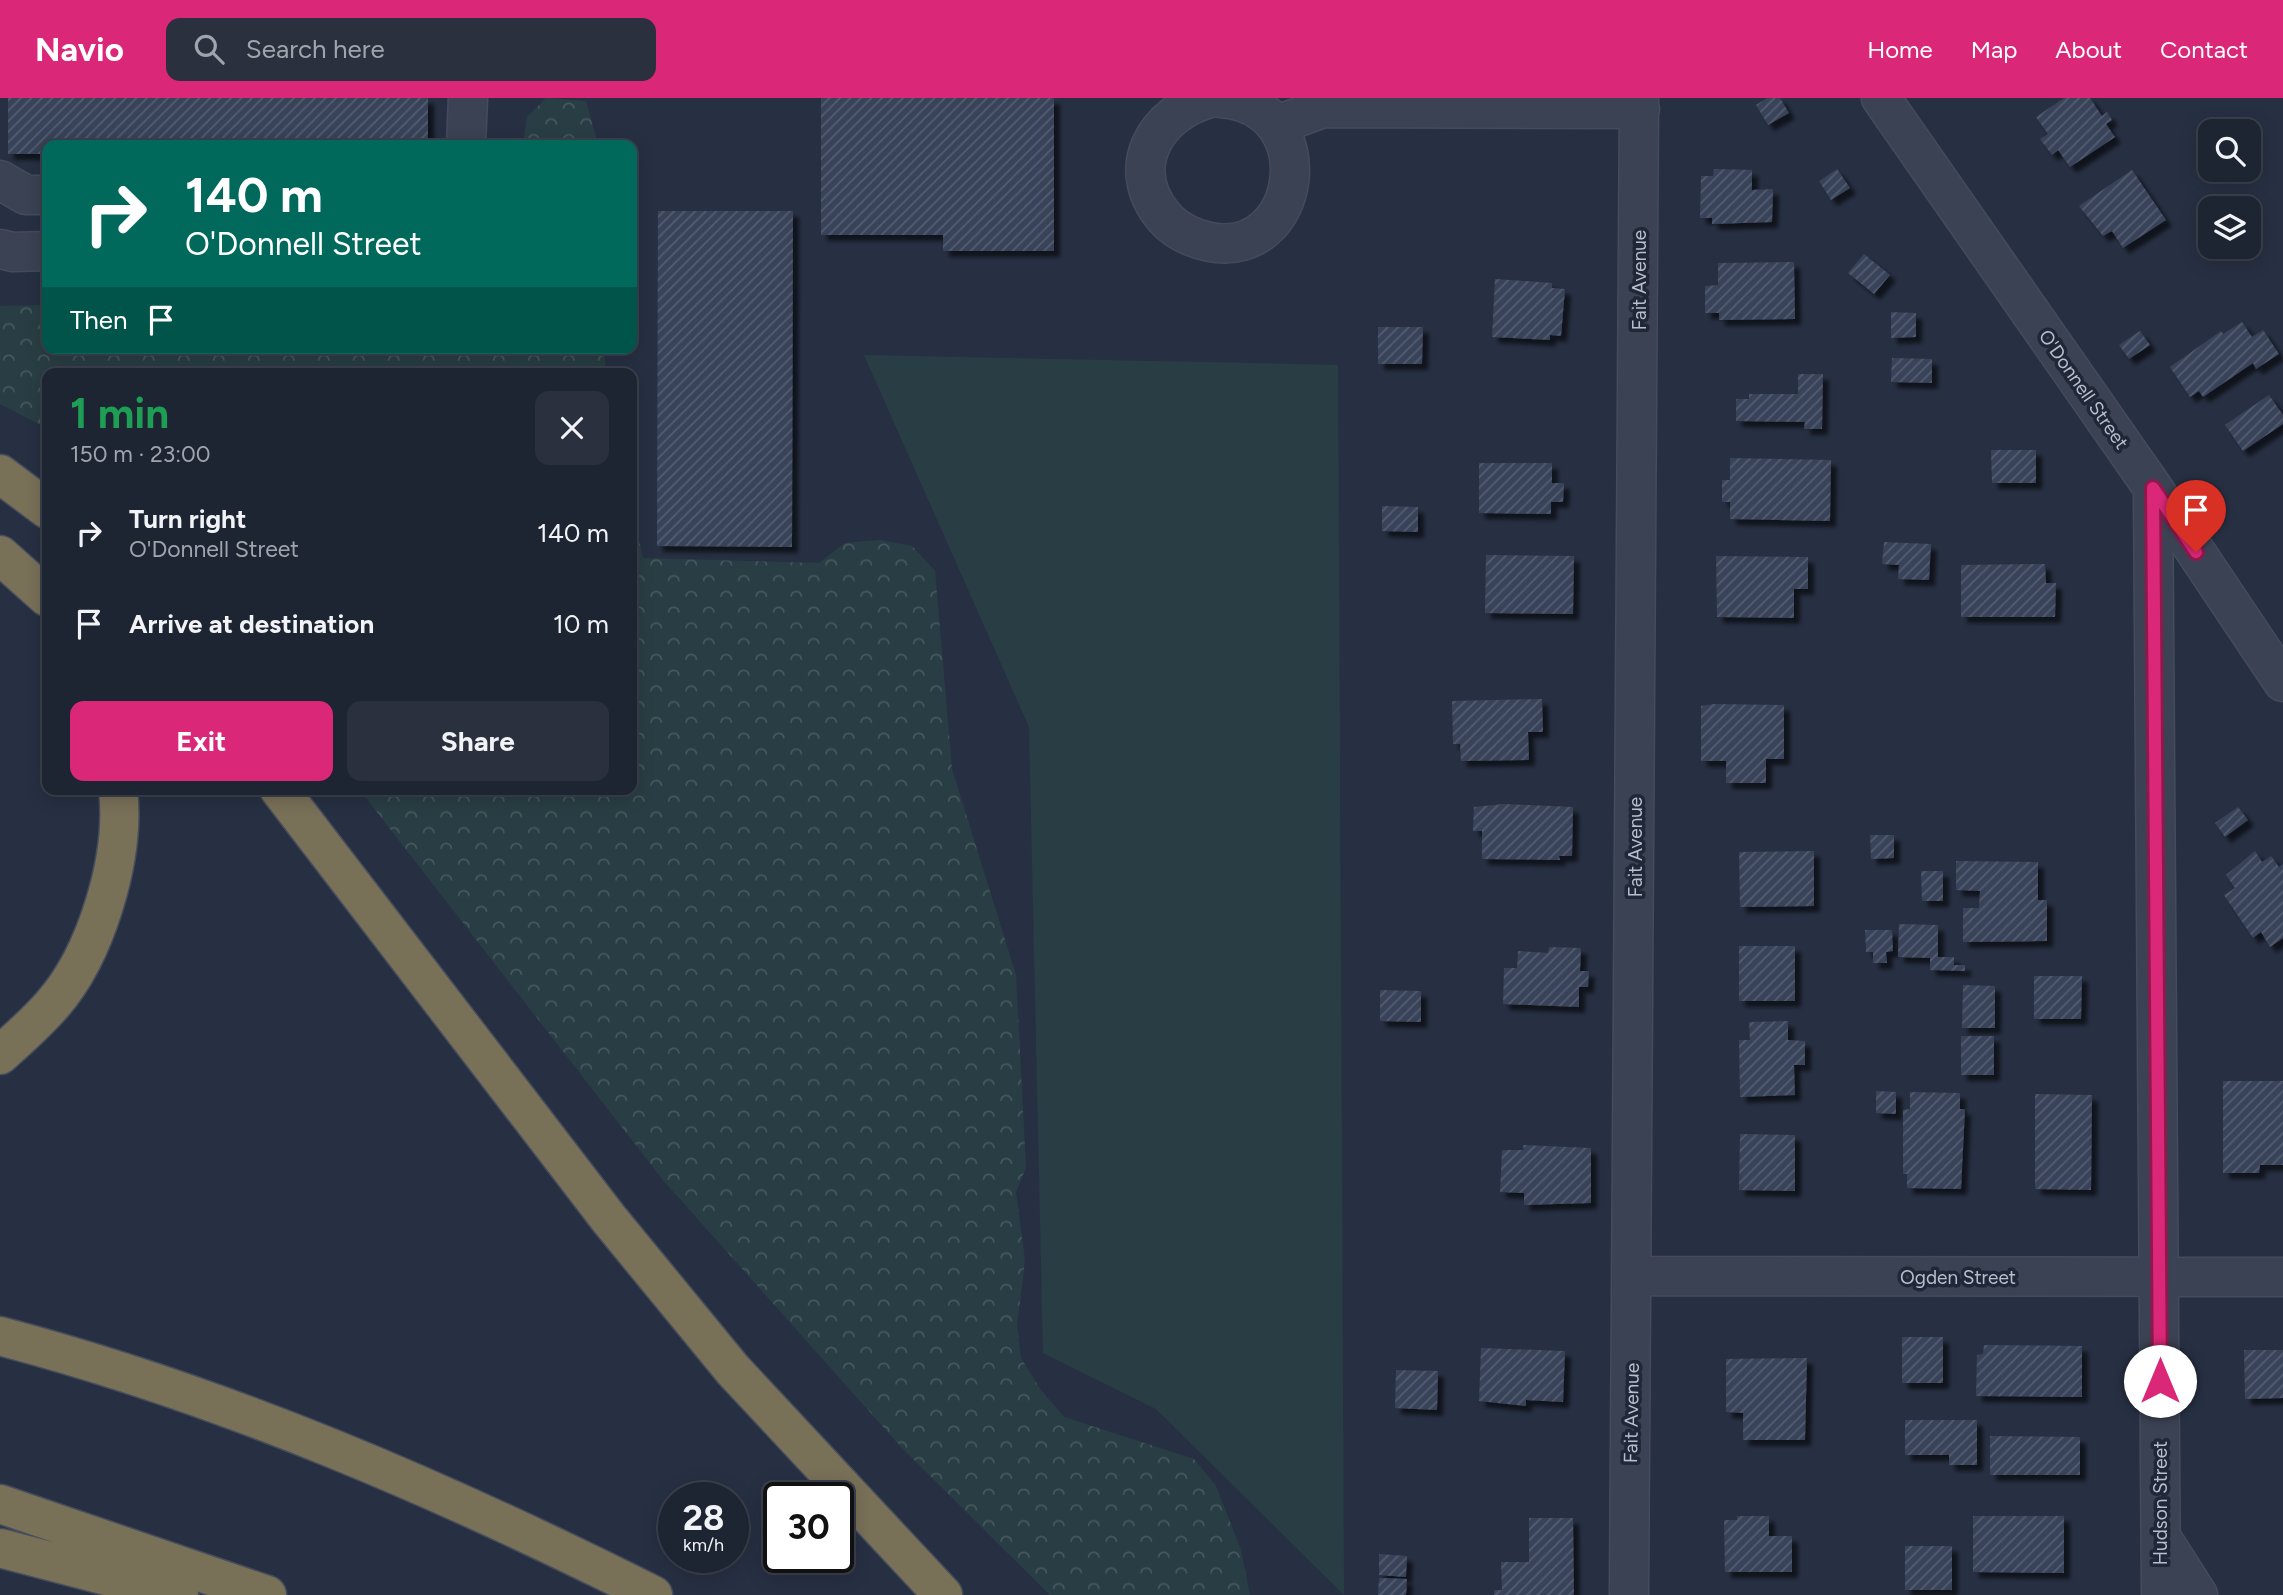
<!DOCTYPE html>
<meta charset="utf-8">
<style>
body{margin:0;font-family:Figtree,sans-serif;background:#2a303e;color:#f1f3f6;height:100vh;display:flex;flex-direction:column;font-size:26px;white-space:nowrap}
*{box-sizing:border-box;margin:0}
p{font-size:23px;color:#a0a4ac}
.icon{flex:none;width:38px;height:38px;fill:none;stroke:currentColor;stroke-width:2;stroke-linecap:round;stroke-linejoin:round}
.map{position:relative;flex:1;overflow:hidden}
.side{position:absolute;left:42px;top:270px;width:595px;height:427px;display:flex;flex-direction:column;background:#1d2432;border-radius:14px;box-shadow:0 4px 18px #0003,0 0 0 2px #3b414d}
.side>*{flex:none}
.guide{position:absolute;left:42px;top:42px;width:595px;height:214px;border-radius:14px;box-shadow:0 4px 18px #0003,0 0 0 2px #3b414d;background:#00695c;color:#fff;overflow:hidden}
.fabs{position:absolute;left:2198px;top:21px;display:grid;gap:14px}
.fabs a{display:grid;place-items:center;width:63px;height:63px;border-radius:14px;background:#1d2432;box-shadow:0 4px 18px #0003,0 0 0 2px #3b414d;font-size:35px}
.speed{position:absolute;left:658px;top:1384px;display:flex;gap:14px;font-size:35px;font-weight:700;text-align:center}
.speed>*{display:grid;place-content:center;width:91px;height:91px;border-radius:50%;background:#1d2432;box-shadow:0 4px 18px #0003,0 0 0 2px #3b414d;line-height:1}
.speed small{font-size:18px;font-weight:400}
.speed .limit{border:4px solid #111;border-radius:10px;background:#fff;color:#111}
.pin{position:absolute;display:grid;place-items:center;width:60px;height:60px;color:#fff;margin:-72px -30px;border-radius:50% 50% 50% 0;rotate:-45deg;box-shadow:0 0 7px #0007}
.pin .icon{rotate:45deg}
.me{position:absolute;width:77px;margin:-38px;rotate:0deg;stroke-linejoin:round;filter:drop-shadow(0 0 5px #0008)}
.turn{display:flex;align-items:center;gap:24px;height:147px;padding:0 28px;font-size:32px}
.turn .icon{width:91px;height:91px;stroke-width:2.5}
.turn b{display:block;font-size:49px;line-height:60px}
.then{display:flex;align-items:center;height:66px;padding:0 28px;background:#0003;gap:14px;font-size:26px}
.round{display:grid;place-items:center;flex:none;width:74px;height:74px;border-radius:14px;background:#2a303e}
.head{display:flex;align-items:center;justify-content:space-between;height:119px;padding:0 28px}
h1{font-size:42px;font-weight:700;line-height:52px;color:#1e9e55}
.button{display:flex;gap:14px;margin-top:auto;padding:14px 28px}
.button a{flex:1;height:80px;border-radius:14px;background:#db2777;color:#fff;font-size:28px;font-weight:700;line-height:80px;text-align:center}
.button a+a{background:#2a303e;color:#f1f3f6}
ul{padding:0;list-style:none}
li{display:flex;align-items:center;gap:21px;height:91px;padding:0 28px}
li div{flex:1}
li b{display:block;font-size:26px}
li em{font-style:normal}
header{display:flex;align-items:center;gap:42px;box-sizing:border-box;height:98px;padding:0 35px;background:#db2777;color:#fff}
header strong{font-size:33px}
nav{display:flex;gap:38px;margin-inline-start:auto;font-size:24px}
.search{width:490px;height:63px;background:#2a303e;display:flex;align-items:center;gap:18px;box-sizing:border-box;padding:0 24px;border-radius:14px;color:#a0a4ac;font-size:26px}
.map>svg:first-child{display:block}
.green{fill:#293e44}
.forest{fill:url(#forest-crowns)}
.building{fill:url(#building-hatch);filter:url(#shadow)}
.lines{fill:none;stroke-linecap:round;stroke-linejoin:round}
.minor-casing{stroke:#454b5c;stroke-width:41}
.highway-casing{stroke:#464d5d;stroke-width:41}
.minor{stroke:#3b4253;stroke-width:38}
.highway{stroke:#797058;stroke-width:38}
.route-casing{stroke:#8e194d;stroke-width:18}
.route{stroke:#db2777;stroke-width:12}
.labels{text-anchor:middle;stroke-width:7;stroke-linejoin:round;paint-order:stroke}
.street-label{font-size:19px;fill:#b9becc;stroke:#202738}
</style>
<header>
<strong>Navio</strong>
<div class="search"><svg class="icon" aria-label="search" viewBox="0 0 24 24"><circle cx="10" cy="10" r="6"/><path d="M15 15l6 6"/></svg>Search here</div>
<nav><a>Home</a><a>Map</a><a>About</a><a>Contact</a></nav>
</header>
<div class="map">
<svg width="2283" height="1497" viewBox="0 0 2283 1497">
<defs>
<pattern id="forest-crowns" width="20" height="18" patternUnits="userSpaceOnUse" patternTransform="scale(1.75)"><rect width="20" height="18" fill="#293e44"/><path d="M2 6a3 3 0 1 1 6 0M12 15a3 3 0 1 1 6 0" fill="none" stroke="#46585e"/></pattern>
<pattern id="building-hatch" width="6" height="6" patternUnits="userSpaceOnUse" patternTransform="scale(1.75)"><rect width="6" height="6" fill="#394359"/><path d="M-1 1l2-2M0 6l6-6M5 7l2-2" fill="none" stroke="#545c70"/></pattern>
<filter id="shadow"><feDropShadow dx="6" dy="6" stdDeviation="2" flood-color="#0009"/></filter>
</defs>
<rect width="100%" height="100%" fill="#273043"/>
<path class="green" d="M864 257 1338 267 1344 1497 1156 1311 1043 1255 1029 629Z"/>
<path class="forest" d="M546 0 586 3 598 47H523L527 19Z
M47 207V250H603L607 275H47V330L0 306V208Z
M632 411 643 460 819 465 845 445 880 442 912 448 935 473 952 671 1016 877 1026 1070 1016 1094 1025 1162 1017 1227 1021 1260 1040 1291 1064 1319 1194 1361 1216 1388 1241 1452 1250 1497H1050L901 1349 663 1082 359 691H632Z"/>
<path class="building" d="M8 0H428V47H47V56H8Z
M821 0H1054V153H943V137H821Z
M1767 0H1780L1789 15 1768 27 1756 7Z
M2064 0H2090L2102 18 2107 14 2112 22 2106 26 2115 39 2070 69 2058 52 2052 57 2040 41 2048 36 2036 19Z
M1714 71 1752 72V92L1773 91 1772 124 1712 126V120H1700L1701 78H1713Z
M1837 71 1850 90 1831 102 1819 83Z
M2132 72 2166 122 2123 150 2112 133 2103 138 2079 108Z
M658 113H793L792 449 657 448Z
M1864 156 1890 177 1874 196 1848 175Z
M1794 164 1795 221 1719 222V215H1705V188L1718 187V165Z
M1495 181 1552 185V190L1565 191 1561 238 1550 237V242L1492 239Z
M1891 214 1916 215V239L1891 240Z
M2242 224 2252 239 2263 232 2279 256 2256 271 2253 265 2203 299 2199 293 2190 299 2170 269 2221 233 2223 236Z
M1378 229H1423L1422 266H1378Z
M2140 233 2150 247 2129 261 2119 247Z
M1892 260 1932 261V285L1891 284Z
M1798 276H1823L1822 331H1804L1805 324 1736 323V301H1749V296H1798Z
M2269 297 2283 317V326L2243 353 2225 327Z
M1991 352H2036V385H1992Z
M1730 360 1831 362 1830 423 1730 421V404H1722V382H1730Z
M1479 365H1552V385H1564L1563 404H1551V416L1479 415Z
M1382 408 1418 409V434L1382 433Z
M1884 444 1931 446 1929 482 1898 481 1899 467 1882 466Z
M1486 457 1574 458 1573 516 1485 515Z
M1716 458 1808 459V491H1794V520L1717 519Z
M2045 466 2046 485H2056L2055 519H1961V467Z
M1542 601 1543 634H1528L1529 662 1461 663 1460 646H1453L1452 603Z
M1714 606 1784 607V661H1766V685H1726V663H1701V608Z
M1503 706 1573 709 1572 758H1559L1560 762 1482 761V733H1473L1474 709Z
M2238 709 2248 722 2225 739 2215 725Z
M1870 737H1894V760L1871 761Z
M1814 753V808L1740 809 1739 754Z
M2255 753 2262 764 2271 758 2279 769 2283 766V840L2270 849 2261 834 2253 840 2224 797 2235 790 2226 777Z
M1956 763 2038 764V802H2047V843L1963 844V810H1979L1980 793 1956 792Z
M1921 773H1943V803H1922Z
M1899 826 1938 827V859H1954V867H1965V873L1930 872V860L1898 859Z
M1865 832H1892L1893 853 1886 854 1887 865H1873V854H1866Z
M1739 848H1795V903H1739Z
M1549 849 1581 850 1580 873H1589L1588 889H1579V909L1503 906 1504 870H1517L1518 853 1548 855Z
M2034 878H2082L2081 921H2034Z
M1963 887 1995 888V930H1962Z
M1380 892 1421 893V924L1380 923Z
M1788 923V942L1805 943V967H1794L1795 997 1740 999 1739 942H1750L1749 924Z
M1961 938H1994V977H1961Z
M2223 983H2283V1067H2260L2259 1075H2223Z
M1876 993 1896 994V1016L1876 1015Z
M1910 994 1960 995V1011H1965L1961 1091 1907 1090V1076H1903V1012L1910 1011Z
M2035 996 2092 997 2091 1092 2035 1091Z
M1740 1036 1795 1037V1093L1739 1092Z
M1523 1047 1591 1050V1105L1524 1107V1095L1500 1094 1502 1052H1524Z
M1902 1239H1943V1285H1902Z
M1984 1247 2082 1248V1299L1976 1298 1977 1257 1983 1256Z
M1481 1250 1565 1253 1563 1304 1526 1302V1308L1479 1303Z
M2244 1252H2283V1300L2245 1301Z
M1807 1260 1805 1342H1743V1315L1726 1314V1261Z
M1396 1272 1438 1273 1437 1312 1395 1310Z
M1905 1322H1977V1367H1949V1357H1905Z
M1990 1338 2080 1339V1377H1990Z
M1737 1418H1769V1438H1792V1474H1725L1724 1422H1737Z
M1973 1418H2064V1475L1973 1474Z
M1529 1420H1573L1574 1497H1494V1492H1502L1501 1464H1529Z
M1905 1448H1952V1492H1905Z
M1379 1456 1407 1458 1406 1479 1379 1477Z
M1379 1480 1407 1481 1406 1497H1378Z"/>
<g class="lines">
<g class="minor-casing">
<path id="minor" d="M1210 0C1155 15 1123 70 1164 119 1176 133 1191 140 1210 144 1302 162 1326 8 1221 0
M1881 0 2153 390 2283 584
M1277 27 1323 10 1640 11
M466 47 468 0
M0 82 26 97H47
M0 151 13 154 47 153
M2153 390 2161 1497
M1633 1178 2283 1179
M2161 1439 2198 1497
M1629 1497 1639 0"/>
</g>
<g class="highway-casing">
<path id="highway" d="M0 376 47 411
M0 457 47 499
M279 691 609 1121 733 1272 943 1497
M0 957C17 942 35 926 51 908 96 858 126 759 118 691
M0 1238C227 1298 443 1392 653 1497
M0 1406 267 1497
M0 1450 179 1497"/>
</g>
<use href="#minor" class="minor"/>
<use href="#highway" class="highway"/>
</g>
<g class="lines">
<g class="route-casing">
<path id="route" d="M2160 1283 2153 390 2196 454"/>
</g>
<use href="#route" class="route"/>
</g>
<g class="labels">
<g class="street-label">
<text transform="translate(1639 182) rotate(-90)" y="7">Fait Avenue</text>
<text transform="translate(2084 291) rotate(55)" y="7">O'Donnell Street</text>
<text transform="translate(1635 749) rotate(-90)" y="7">Fait Avenue</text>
<text x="1958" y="1186">Ogden Street</text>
<text transform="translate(1631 1315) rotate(-89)" y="7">Fait Avenue</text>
<text transform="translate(2160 1405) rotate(-90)" y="7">Hudson Street</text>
</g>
</g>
</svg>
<div class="fabs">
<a><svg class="icon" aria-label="search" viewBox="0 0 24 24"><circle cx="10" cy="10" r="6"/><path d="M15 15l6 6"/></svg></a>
<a><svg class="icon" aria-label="layers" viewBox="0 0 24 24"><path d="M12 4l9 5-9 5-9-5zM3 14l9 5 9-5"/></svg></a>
</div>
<div class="speed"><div>28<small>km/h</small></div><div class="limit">30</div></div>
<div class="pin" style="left:2196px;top:454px;background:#d93025"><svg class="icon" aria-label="arrive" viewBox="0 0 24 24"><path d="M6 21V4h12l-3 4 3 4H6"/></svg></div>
<svg class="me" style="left:2160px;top:1283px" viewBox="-20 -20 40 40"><circle r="19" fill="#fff"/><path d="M0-13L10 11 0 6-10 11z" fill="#db2777"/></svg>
<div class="guide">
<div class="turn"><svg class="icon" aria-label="right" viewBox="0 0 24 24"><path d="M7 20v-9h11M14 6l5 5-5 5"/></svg><div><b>140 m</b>O'Donnell Street</div></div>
<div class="then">Then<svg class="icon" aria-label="arrive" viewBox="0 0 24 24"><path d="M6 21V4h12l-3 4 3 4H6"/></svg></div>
</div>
<section class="side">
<div class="head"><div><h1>1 min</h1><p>150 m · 23:00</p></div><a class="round"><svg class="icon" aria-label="close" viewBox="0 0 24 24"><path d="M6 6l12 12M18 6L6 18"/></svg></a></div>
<ul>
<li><svg class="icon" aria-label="right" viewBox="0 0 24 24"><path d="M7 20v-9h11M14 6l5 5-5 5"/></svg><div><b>Turn right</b><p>O'Donnell Street</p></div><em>140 m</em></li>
<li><svg class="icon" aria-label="arrive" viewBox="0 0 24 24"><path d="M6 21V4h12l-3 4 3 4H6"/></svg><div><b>Arrive at destination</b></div><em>10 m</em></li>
</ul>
<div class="button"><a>Exit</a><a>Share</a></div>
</section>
</div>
